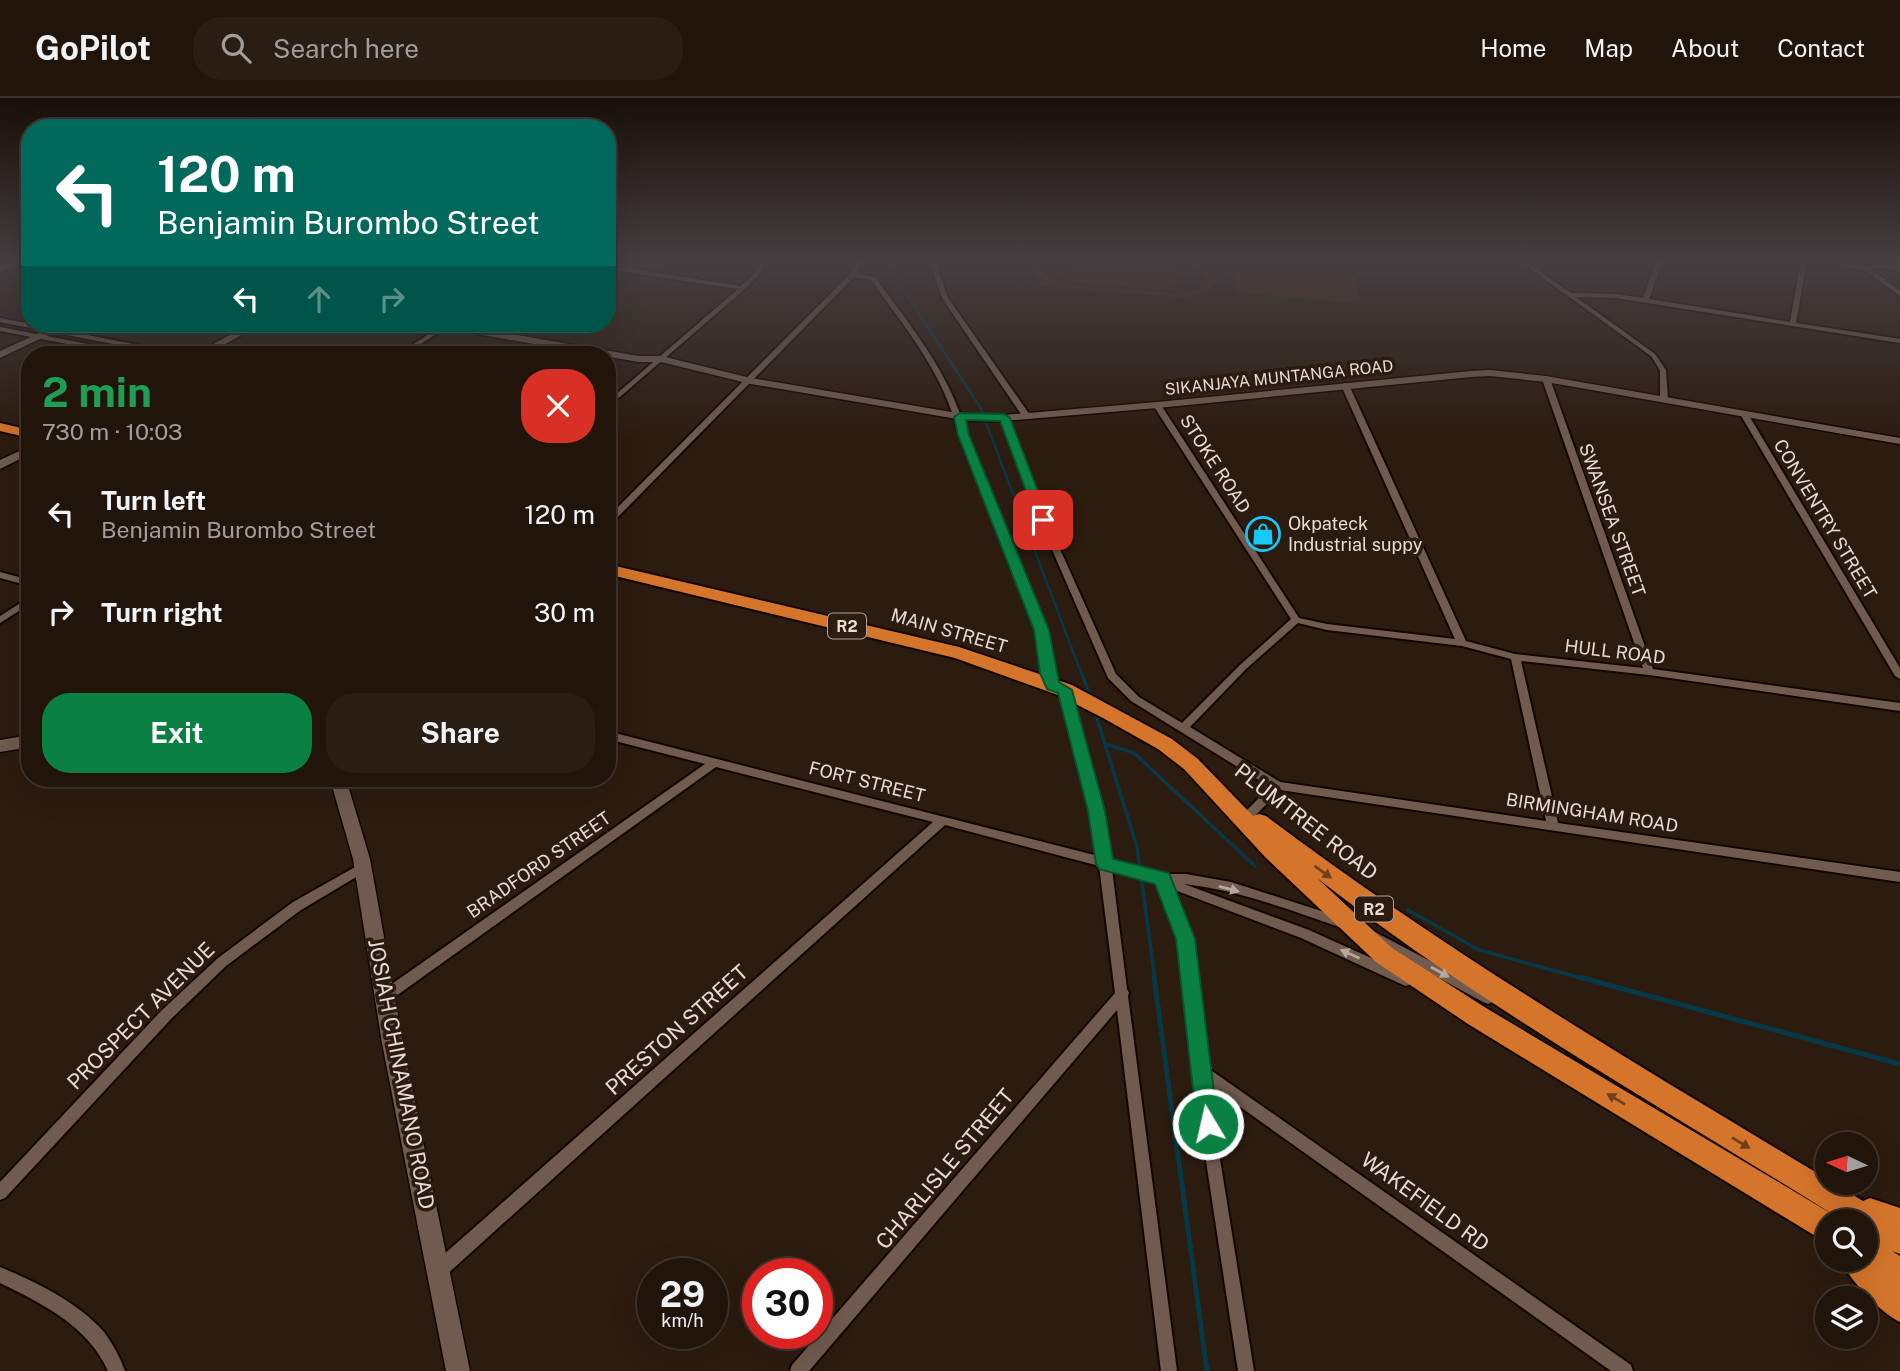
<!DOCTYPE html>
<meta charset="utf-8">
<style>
body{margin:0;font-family:"Public Sans",sans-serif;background:#291d14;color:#f1f3f6;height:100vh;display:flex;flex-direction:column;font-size:26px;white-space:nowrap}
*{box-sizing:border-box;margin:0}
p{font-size:23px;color:#a29e9d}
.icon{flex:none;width:38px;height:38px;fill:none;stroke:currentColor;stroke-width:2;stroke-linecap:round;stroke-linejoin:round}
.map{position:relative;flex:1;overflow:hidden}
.panel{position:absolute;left:21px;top:248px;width:595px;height:441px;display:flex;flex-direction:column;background:#21140b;border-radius:28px;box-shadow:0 7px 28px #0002,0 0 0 2px #3e332c}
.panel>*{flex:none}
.top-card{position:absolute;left:21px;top:21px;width:595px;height:214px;border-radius:28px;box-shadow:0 7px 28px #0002,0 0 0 2px #3e332c;background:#00695c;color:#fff;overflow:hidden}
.needle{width:46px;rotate:274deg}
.controls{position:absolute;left:1815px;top:1034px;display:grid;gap:14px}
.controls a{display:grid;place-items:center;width:63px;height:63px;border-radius:50%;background:#21140b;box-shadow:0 7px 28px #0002,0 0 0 2px #3e332c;font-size:35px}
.speed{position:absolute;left:637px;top:1160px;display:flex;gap:14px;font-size:35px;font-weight:700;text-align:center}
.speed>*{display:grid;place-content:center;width:91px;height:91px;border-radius:50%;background:#21140b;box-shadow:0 7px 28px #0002,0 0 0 2px #3e332c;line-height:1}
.speed small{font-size:18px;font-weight:400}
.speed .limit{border:10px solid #d22;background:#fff;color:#111}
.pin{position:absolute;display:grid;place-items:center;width:60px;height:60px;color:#fff;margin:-30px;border-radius:14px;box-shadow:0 4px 10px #0006}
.me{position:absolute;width:77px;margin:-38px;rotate:351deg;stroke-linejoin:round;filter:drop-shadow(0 0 5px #0008)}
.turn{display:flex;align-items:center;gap:24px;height:147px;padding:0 21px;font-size:32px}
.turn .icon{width:91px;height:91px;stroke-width:2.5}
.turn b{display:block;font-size:49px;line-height:60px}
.lanes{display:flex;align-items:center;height:66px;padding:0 21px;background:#0003;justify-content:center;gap:35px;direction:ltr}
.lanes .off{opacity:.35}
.round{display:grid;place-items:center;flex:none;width:74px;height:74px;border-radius:28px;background:#291d14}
.headline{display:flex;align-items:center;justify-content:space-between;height:119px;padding:0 21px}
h1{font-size:42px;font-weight:700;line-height:52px;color:#1e9e55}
.button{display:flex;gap:14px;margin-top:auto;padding:14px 21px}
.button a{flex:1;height:80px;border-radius:28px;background:#0b8043;color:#fff;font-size:28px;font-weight:700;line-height:80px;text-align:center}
.button a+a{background:#291d14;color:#f1f3f6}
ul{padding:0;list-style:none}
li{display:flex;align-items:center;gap:21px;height:98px;padding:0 21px}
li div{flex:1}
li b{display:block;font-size:26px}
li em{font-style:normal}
header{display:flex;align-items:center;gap:42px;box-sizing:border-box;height:98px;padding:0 35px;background:#21140b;border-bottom:2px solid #3e332c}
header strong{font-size:33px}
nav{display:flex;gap:38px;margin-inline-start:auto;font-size:24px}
.search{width:490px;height:63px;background:#291d14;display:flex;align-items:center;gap:18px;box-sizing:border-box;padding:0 24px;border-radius:28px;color:#a29e9d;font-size:26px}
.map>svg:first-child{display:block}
.green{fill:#49260b}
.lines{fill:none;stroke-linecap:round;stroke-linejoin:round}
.stream-far2{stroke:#073847;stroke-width:2.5}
.stream-far1{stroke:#073847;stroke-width:3.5}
.stream{stroke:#073847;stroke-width:5}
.street-casing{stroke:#140500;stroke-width:4}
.secondary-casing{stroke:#140500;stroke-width:3}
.highway-casing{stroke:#140500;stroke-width:4}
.street{fill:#705b4e;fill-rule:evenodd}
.secondary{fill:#705b4e;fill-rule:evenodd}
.highway{fill:#d5752c;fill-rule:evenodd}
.oneway{fill:#703f1b}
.oneway2{fill:#b7a89e}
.route{fill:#0b8043;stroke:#07532c;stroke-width:2}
.labels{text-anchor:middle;stroke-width:7;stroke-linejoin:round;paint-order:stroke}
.far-street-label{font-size:16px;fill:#e7dbd3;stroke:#2c1b0f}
.shield{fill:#2c1b0f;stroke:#afa198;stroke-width:2}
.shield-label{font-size:16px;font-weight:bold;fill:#e7dbd3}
.street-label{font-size:18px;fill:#e7dbd3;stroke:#2c1b0f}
.poi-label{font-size:18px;fill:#e7dbd3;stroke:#2c1b0f;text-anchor:start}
.near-street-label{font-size:21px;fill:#e7dbd3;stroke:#2c1b0f}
</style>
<header>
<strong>GoPilot</strong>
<div class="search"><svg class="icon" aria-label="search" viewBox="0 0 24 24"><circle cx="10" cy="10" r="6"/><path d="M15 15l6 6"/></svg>Search here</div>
<nav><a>Home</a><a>Map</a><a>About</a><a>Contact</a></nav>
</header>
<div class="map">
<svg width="1900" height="1273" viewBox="0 0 1900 1273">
<rect width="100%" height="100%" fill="#2c1b0f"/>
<path class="green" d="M1035 162H1043L1038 168 1042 176 1066 186 1180 195 1197 192 1209 183 1203 172 1178 163 1174 193 1063 184 1070 162H1188L1210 171 1216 177 1217 183 1208 192 1187 200 1039 188V184L1044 183 1031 171Z
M1238 167 1356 178 1360 206 1236 194Z"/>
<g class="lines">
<path class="stream-far2" d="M893 162 896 180 980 309 1082 577"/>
<path class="stream-far1" d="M1082 576 1091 600
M1095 614 1137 749 1155 881
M1105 646 1134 655 1255 768
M1408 812 1479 852 1585 881"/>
<path class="stream" d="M1154 879 1207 1273
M1579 879 1900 966"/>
<g class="street-casing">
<path id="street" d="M762 162H768L758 178 745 191 607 310V304L738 191 607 171V167L741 188 754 176Z
M856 162H862L857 176 875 179C912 230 950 275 967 337L1047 532 1052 574 1057 587 1056 589H1048L1042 574 1037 532 959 337C944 276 907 232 871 182L854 179 610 427H607V420L850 176Z
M929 162H935L948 200 1030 317 1029 319H1023L942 200Z
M1518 162H1524L1571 195 1616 196 1643 200 1657 162H1663L1649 201 1790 224 1801 162H1807L1796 225 1900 241V245L1616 200 1576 199 1655 256 1666 272 1668 302 1664 304 1660 302V272L1651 258Z
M1833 162C1848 161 1857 172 1875 166L1871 162H1877L1881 166 1900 169V173L1880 169 1871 171 1900 193V198L1864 172 1849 170Z
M0 220 179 255 182 257H170L0 224Z
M444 226H451L404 257H397Z
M0 229 134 255 137 257H125L0 233Z
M1546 279 1550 281 1653 571 1900 605V613L1649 577 1521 563 1558 725 1900 774V784L1280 692 1254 719H1246L1244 716 1246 713 1270 689 1131 603 1108 580 1039 422 1000 320 1004 318 1008 320 1047 422 1116 576 1139 599 1182 625 1240 567 1291 521 1153 307 1157 305 1161 307 1299 520 1327 526 1455 541 1341 287 1345 285 1349 287 1466 543 1515 556 1643 570 1542 281ZM1298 525 1327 532 1462 548 1511 561 1546 723 1280 684 1190 629 1246 571Z
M1741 314 1748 316 1900 570V581L1895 578 1740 316Z
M0 474 30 482V488L0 480Z
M30 499V506L0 525V518Z
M1065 589 1070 592 1106 726 1110 762 1164 776H1186L1231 784 1346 821 1348 825 1346 829 1342 830C1290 812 1238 792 1184 786L1309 832 1411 878 1412 882 1411 886 1406 888 1401 886 1301 840 1172 791 1191 841 1205 968 1631 1267 1633 1273H1611L1208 986 1254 1273H1238L1192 971 1179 841 1157 784 1112 771 1127 891 1129 895 1128 898 1177 1273H1161L1117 912 809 1273H790L792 1267 1115 895 1099 768 945 727 445 1178 439 1180 433 1178 431 1172 433 1166 933 724 716 669 389 903 384 905 379 903 377 899 379 895 705 666 607 641V633L1098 758 1094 726 1060 592Z
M364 764 368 766 370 769 368 772 301 812 226 868 172 920 5 1100 0 1102V1084L162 912 218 860 293 804Z
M1373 833 1493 896 1495 900 1493 904 1488 906 1483 904 1369 842 1367 838 1369 834Z
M0 1169C36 1184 78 1204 104 1234 113 1246 120 1259 125 1273H108C88 1228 43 1206 0 1185Z"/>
</g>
<g class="secondary-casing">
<path id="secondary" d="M16 162H27L0 174V168Z
M59 226H71L0 260V253Z
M249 226H261L206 257H194Z
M431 226H452L639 258H661L751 280 969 317H1004L1157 304 1471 273 1490 272 1546 278 1900 340V346L1546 284 1490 278 1471 279 1157 310 1004 323H969L751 286 661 264H639L436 229Z
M30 348V356L0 371V362Z
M30 637V649L0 654V642Z
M330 681H346L370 761 403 945 470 1273H446L382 945 353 761Z"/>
</g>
<g class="highway-casing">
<path id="highway" d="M0 325 30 332V340L0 333Z
M607 466 959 549 1072 587 1172 641 1198 661 1253 718 1259 716 1266 718C1445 853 1636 966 1827 1081V1085H1833L1863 1103 1870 1100 1900 1110V1156L1892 1153 1900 1158V1224C1882 1216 1848 1181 1841 1162H1866V1139L1875 1142 1866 1137V1124H1845C1667 1012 1482 909 1317 780L1392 850 1486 910 1837 1119 1839 1124H1827V1143L1817 1139 1468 926 1376 864 1265 759 1184 671 1158 651 1103 620 1058 597 955 560 607 476Z"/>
</g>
<use href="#street" class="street"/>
<use href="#secondary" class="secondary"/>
<use href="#highway" class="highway"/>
</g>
<defs><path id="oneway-solid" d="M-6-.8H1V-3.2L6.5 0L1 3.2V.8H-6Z" transform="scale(1.75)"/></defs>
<g class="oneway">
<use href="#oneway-solid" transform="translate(1323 774) rotate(36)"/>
<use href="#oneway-solid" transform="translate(1616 1001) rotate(-149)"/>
<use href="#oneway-solid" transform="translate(1741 1045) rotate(31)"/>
</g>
<g class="oneway2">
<use href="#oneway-solid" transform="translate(1229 791) rotate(15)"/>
<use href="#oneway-solid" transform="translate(1350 856) rotate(-156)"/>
<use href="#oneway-solid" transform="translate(1440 874) rotate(29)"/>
</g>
<linearGradient id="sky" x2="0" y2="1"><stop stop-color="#180f08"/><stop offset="0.48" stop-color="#453f42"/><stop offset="1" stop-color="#453f42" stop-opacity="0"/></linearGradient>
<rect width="1900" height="340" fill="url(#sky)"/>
<path class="route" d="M960 315 1004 316 1010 320 1049 422 1048 425H1038L1037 422 1000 323 966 322 969 337 1049 532 1059 584 1072 592 1105 713 1113 761 1169 775 1195 841 1218 1026 1215 1033 1208 1036 1200 1033 1197 1026 1176 841 1155 786 1099 771 1096 766 1088 713 1058 595 1047 591 1040 575 1034 532 958 337 954 319Z"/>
<defs>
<g id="shop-ring" transform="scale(1.75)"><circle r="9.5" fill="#2c1b0f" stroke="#18cafc" stroke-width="1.5"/><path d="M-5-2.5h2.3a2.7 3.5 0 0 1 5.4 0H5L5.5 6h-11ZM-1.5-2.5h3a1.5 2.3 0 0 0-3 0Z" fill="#18cafc"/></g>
</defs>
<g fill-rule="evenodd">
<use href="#shop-ring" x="1263" y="436"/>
</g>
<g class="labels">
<g class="far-street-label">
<text transform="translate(1279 279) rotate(-6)" y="6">SIKANJAYA MUNTANGA ROAD</text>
</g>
<g class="shield">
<rect x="828" y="515.5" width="38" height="25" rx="5"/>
<rect x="1355" y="798.5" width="38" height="25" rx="5"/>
</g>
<g class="shield-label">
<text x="847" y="534">R2</text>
<text x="1374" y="817">R2</text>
</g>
<g class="street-label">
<text transform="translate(1215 366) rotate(57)" y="6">STOKE ROAD</text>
<text transform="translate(1825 421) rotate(59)" y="6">CONVENTRY STREET</text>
<text transform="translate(1612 422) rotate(70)" y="6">SWANSEA STREET</text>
<text transform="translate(949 533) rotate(16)" y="6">MAIN STREET</text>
<text transform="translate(1615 554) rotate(7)" y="6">HULL ROAD</text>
<text transform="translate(867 684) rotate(14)" y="6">FORT STREET</text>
<text transform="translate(1592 715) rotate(9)" y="6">BIRMINGHAM ROAD</text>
<text transform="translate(539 767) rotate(-35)" y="6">BRADFORD STREET</text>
</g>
<g class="poi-label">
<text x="1288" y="432">Okpateck<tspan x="1288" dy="21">Industrial suppy</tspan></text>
</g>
<g class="near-street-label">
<text transform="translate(1306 724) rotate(38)" y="7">PLUMTREE ROAD</text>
<text transform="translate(141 918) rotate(-45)" y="7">PROSPECT AVENUE</text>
<text transform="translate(677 932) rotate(-42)" y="7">PRESTON STREET</text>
<text transform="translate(401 976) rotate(79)" y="7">JOSIAH CHINAMANO ROAD</text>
<text transform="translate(945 1071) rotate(-50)" y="7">CHARLISLE STREET</text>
<text transform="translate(1425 1104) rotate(36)" y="7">WAKEFIELD RD</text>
</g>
</g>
</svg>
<div class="controls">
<a><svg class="needle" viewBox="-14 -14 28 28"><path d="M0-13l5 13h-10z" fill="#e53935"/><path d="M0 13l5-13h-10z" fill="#a29e9d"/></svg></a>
<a><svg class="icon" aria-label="search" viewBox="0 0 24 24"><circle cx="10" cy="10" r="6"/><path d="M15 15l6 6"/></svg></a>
<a><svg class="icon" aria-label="layers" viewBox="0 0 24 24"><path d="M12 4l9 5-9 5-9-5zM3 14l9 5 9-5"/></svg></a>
</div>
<div class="speed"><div>29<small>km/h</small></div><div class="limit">30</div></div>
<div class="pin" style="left:1043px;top:422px;background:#d93025"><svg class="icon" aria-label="arrive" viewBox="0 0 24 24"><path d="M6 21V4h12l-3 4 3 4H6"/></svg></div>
<svg class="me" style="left:1208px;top:1026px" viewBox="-20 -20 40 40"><circle r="17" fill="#0b8043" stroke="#fff" stroke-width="3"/><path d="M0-11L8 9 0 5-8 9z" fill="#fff"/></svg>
<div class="top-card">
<div class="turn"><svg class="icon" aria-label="left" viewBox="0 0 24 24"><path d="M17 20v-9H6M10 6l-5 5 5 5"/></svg><div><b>120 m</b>Benjamin Burombo Street</div></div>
<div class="lanes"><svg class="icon" aria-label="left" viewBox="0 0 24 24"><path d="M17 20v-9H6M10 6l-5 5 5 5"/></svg><svg class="icon off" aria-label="ahead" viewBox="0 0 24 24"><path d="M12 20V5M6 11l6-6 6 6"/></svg><svg class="icon off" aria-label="right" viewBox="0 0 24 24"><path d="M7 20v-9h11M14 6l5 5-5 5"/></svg></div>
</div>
<section class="panel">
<div class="headline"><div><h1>2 min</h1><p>730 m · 10:03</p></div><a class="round" style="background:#d93025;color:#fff"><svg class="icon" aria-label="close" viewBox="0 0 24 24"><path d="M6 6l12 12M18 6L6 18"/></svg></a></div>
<ul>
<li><svg class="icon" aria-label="left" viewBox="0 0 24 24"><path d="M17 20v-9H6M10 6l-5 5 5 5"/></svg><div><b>Turn left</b><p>Benjamin Burombo Street</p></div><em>120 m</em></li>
<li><svg class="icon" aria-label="right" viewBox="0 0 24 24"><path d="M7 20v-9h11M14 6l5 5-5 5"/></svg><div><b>Turn right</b></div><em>30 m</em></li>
</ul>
<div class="button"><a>Exit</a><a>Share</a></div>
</section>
</div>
